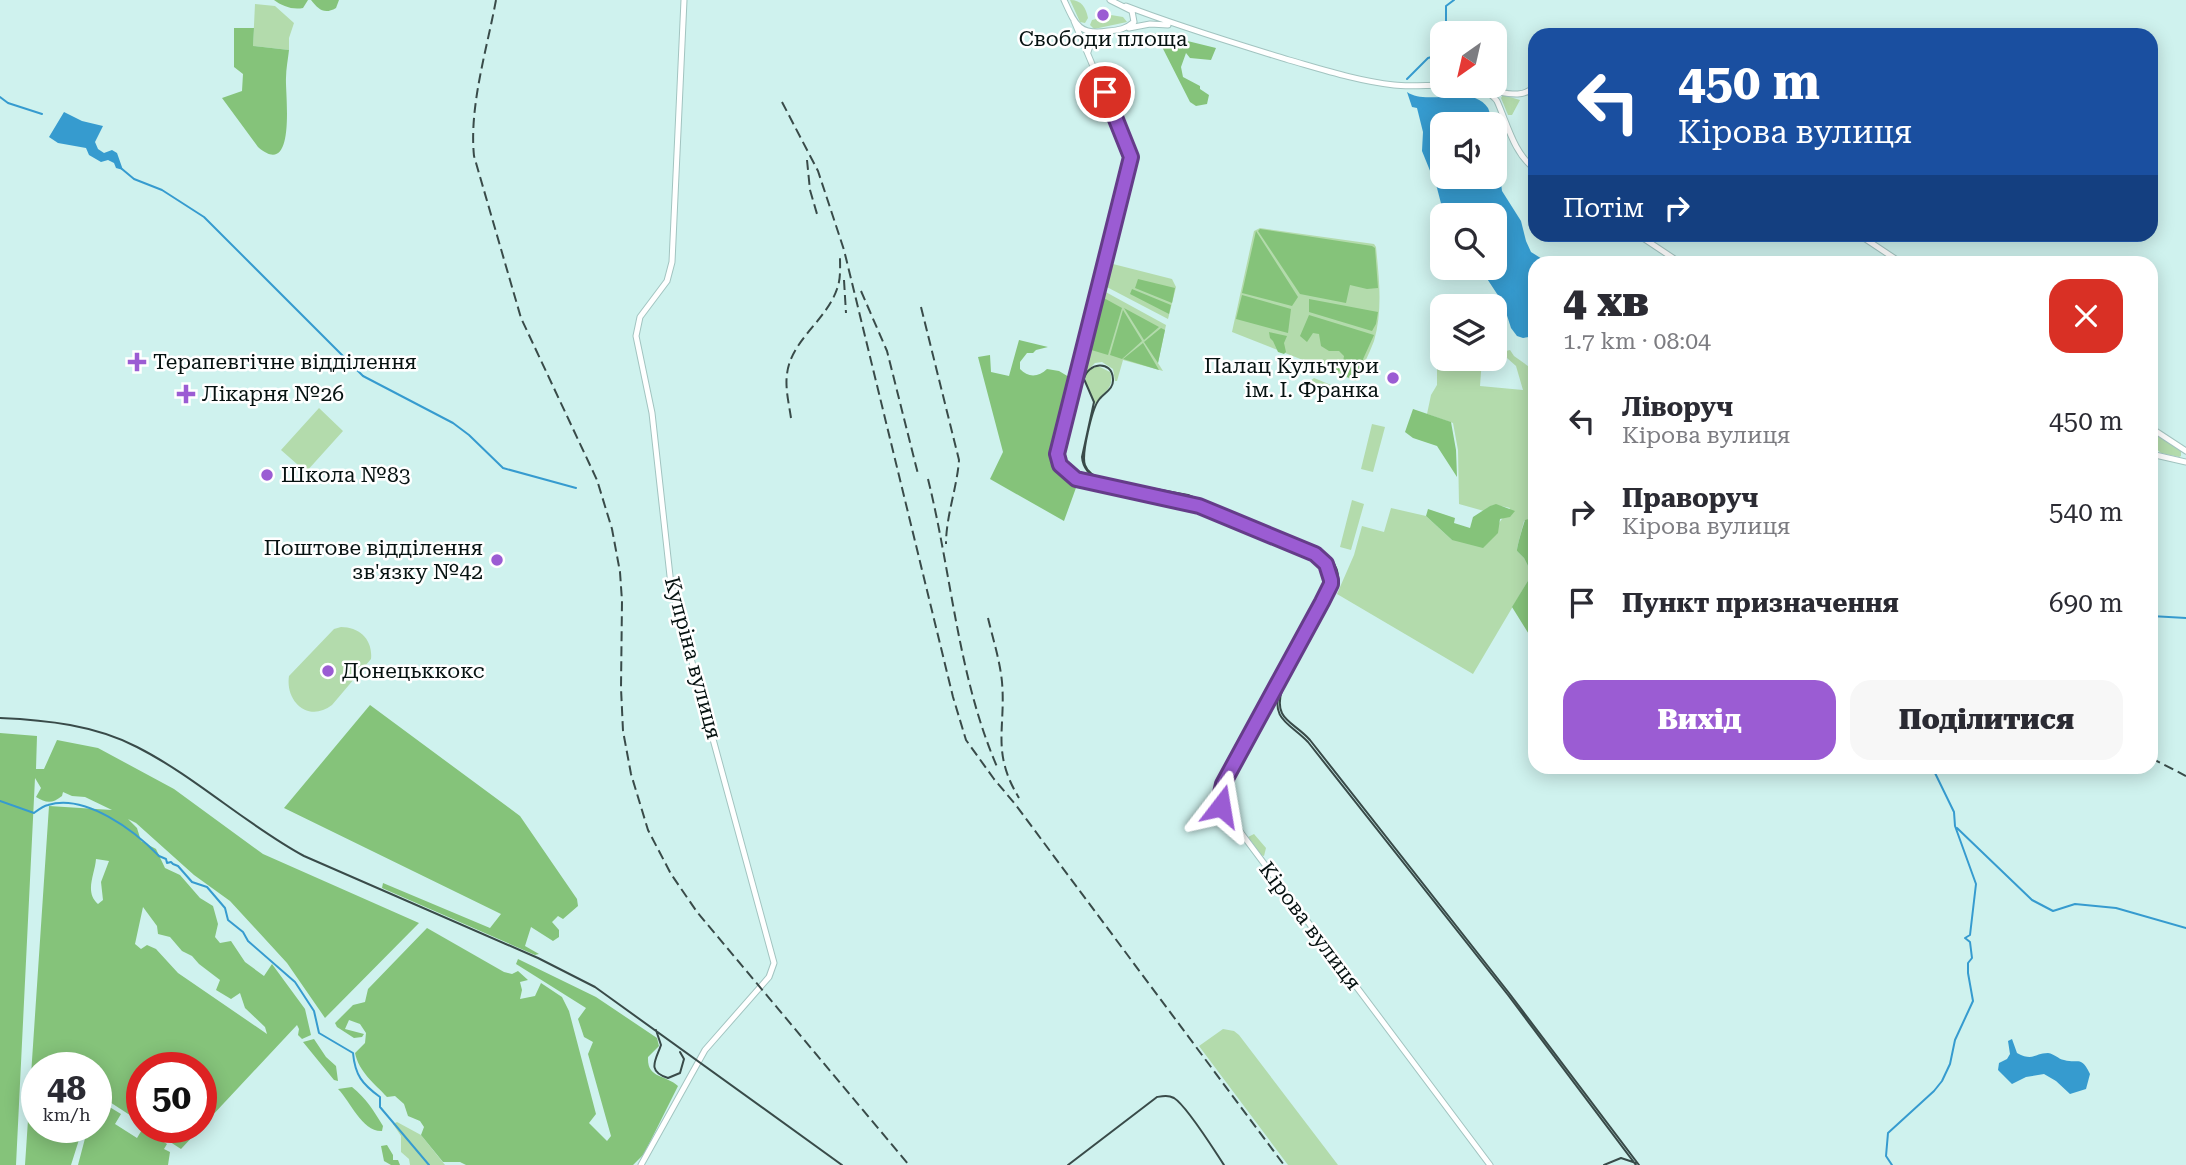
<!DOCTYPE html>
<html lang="uk">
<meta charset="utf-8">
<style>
body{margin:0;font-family:"Roboto Serif",serif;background:#f7f7f7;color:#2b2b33;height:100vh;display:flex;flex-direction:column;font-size:26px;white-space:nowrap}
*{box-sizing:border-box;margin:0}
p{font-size:23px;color:#7c7c81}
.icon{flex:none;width:38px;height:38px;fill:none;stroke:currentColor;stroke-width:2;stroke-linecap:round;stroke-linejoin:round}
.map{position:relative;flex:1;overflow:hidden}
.details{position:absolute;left:1528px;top:256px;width:630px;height:518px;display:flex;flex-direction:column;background:#fff;border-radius:21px;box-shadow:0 4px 18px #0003}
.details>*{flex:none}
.banner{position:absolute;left:1528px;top:28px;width:630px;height:214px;border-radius:21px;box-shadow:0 4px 18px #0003;background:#1a4fa0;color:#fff;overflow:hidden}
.needle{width:46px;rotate:214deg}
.buttons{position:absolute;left:1430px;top:21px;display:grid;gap:14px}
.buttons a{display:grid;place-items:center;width:77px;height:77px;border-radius:14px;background:#fff;box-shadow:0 4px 18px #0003;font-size:35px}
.speed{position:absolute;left:21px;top:1052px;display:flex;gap:14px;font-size:35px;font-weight:700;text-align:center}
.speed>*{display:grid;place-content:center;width:91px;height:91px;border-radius:50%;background:#fff;box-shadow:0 4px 18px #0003;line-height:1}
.speed small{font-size:18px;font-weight:400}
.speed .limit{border:10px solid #d22;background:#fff;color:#111}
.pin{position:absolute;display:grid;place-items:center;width:60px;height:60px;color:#fff;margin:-30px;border:4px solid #fff;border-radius:50%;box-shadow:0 2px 7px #0007}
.me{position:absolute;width:77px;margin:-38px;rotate:14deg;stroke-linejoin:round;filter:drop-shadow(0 0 5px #0008)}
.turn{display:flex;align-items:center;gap:24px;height:147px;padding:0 35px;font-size:32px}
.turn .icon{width:91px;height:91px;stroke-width:2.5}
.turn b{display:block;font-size:49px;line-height:60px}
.then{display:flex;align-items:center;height:66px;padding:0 35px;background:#0003;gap:14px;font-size:26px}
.round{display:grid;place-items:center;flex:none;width:74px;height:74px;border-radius:21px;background:#f7f7f7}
.summary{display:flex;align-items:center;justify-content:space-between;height:119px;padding:0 35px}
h1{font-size:42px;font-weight:800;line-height:52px}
.cta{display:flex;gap:14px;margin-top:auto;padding:14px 35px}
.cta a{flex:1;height:80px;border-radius:21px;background:#9b5cd3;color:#fff;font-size:28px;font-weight:800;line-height:80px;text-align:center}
.cta a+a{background:#f7f7f7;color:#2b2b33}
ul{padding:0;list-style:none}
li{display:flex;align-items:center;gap:21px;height:91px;padding:0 35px}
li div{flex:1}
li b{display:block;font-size:26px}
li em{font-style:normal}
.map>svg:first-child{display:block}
.green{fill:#b3dbac}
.forest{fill:#85c37a;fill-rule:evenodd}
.water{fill:#369bcf}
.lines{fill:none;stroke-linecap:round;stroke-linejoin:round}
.stream{stroke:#369bcf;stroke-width:2}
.secondary-casing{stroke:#a2c4c0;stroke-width:7}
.secondary{stroke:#fff;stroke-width:5}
.tram{stroke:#394b49;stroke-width:2}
.rail{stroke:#394b49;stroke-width:2;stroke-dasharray:10 5;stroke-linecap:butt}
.route-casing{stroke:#653c89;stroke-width:18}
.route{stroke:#9b5cd3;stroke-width:12}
.poi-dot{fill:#9b5cd3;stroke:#fff;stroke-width:2.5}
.labels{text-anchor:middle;stroke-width:5;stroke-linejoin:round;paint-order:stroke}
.poi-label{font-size:21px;fill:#061211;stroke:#fff;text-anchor:start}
.street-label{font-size:21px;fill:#061211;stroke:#fff}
</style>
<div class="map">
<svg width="2186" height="1165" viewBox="0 0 2186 1165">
<rect width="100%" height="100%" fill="#cff2ee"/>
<path class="green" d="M1070 0C1082 0 1086 8 1088 18L1085 23 1080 22Z
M255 4 275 6 294 23 289 38V50L253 46Z
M1111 15 1123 17 1127 22 1094 29 1090 25 1092 20Z
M1503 95 1520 100 1512 115H1508L1501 98Z
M1260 228 1374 244 1376 247C1379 278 1383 310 1374 341 1369 354 1362 368 1356 381L1232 332 1254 231Z
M1109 263 1172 279 1176 287 1168 319 1103 285Z
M1102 290 1166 325 1158 363 1163 371 1123 360 1117 381H1115L1113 369 1102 362 1095 363 1084 374 1081 373Z
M1510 350 1514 356 1535 371V517L1524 521C1523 526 1517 546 1517 551L1524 558 1532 574 1473 674 1337 594 1354 555 1362 526 1384 532 1391 508 1426 516 1452 540 1499 523 1510 508C1498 506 1493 502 1484 511L1459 504 1458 450 1453 423 1427 414 1431 395 1437 385V359H1482L1480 386 1523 390 1516 366 1507 358H1495V354Z
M1098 366 1110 372C1116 388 1102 393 1094 405 1094 390 1072 374 1098 366Z
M1314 378 1353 394 1356 399 1310 381Z
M319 408 343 431 306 472 281 450Z
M1372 424 1385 427 1373 472 1361 469Z
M2155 437H2159L2181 451V456L2179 457 2161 453 2154 447Z
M1352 500 1364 504 1351 550 1340 547Z
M341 627C360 627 373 640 371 659L332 705C309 723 285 702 289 676L334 629Z
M1254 834 1266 848 1264 856 1261 855 1248 837Z
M1223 1029 1234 1031 1239 1035 1338 1165H1288L1199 1046Z
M397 1122 421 1135 445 1165H410L409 1159 401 1152V1136L393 1124Z"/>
<path class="forest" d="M274 0H308L303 8C292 10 282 6 274 0Z
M311 0H339L336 8C324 15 318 9 311 0Z
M234 28H254L253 46 289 50C288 59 286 69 286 78 285 92 297 181 258 147L222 98 242 91 243 74 234 67Z
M1155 33 1216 48 1211 60 1190 58 1186 53 1181 67 1183 77 1200 86V89L1209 95 1207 104 1196 106 1190 102Z
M1260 229 1372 246 1375 248 1378 288 1367 289 1350 285 1346 303 1300 294 1258 231Z
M1256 231 1298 297 1292 306 1242 293Z
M1138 279 1175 288 1172 303 1135 288Z
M1132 289 1171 305 1169 314 1130 294Z
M1242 295 1291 309 1288 333 1236 319Z
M1102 297 1122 308 1108 355 1088 349Z
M1309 299 1378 312 1376 324 1372 331 1309 312Z
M1124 308 1159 327 1144 340Z
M1123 310 1142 341 1122 359 1110 355Z
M1309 315 1374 335 1354 379 1347 377 1345 372 1336 371V365L1343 362 1344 356 1339 351H1329L1321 346 1319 334 1313 333 1307 342 1300 336Z
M1161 328 1165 330 1158 363 1144 342Z
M1269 332 1287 336 1284 343 1286 352 1284 354 1278 352 1273 341 1270 338Z
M1019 340 1048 347 1036 350 1033 353H1027L1020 362V369C1028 378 1039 377 1047 369L1059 371 1069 377 1070 384C1065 403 1046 457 1057 473 1062 479 1069 482 1077 485L1064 521 990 479 1003 452 978 357 990 355 991 372 1009 376Z
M1143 343 1159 370 1123 359Z
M1413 409 1451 422 1456 450 1457 477 1437 446 1413 438 1405 432Z
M1496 504 1515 511 1510 517 1500 519 1498 533 1483 548 1452 540 1426 516 1428 509 1455 518 1454 523 1470 528 1473 517 1490 506Z
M1535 517V644L1512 607 1532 574 1524 558 1517 551C1517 546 1523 526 1525 520Z
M370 705 520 816 577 899 578 906 563 919 558 916 552 922 559 930V937L553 941 531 927 525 946 539 954 535 955 382 888 383 883 490 928 501 914 284 808Z
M0 733 37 736 36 769H44L57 740 98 748 174 789 263 854 419 923 325 1018 287 963 230 901 194 875 136 823 128 819 137 828 141 841 156 849 165 868 180 875 200 898 213 906 218 924 215 937 220 943 231 941 245 962 264 976 272 964 305 1009 311 1035 302 1039 298 1035 299 1029 297 1025 181 1149 147 1127H201V1068H142V1123L96 1093V1068H37V1127H83L71 1165H25L49 806 112 810 85 797 72 796 63 792 62 796C52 804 46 803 36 797L41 788 35 778 16 1165H0ZM96 859 109 861 101 882 103 900 98 904C84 892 95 874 96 859ZM143 907 157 926 158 934 170 937 182 951 192 956 199 964 220 980 216 990 231 999 240 993 245 1008 265 1027 267 1034 178 973 156 949 147 945 141 949 135 944Z
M427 928 504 972 512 974 518 971 528 980 520 982 522 990 520 999 535 996 541 983 562 997 569 1011 596 1114 589 1123 607 1141 611 1136 588 1054 593 1042 584 1037 578 1019 586 1008 516 964 518 959 596 997 657 1038 659 1046 648 1057C647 1079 665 1074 678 1086L644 1154 633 1165H466L460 1162H443L421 1135 424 1127 420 1121 408 1116 404 1104 395 1096 387 1097C374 1083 359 1072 355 1053L365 1043 366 1033 360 1024 349 1020 345 1029 364 1034 362 1037 354 1038 337 1027 335 1023 353 1005 365 1002 368 989Z
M314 1039 326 1057 336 1066 338 1081 334 1080 303 1042Z
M352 1087C366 1098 374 1111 383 1126L382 1131C362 1132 351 1102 338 1089Z
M98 1103H103L121 1114 115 1124 137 1138 143 1128 167 1144 164 1149 170 1152 168 1165H78L88 1127H96Z
M387 1145 393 1155V1160H398L400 1165H391L384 1161 381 1146Z"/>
<path class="water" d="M1407 92C1428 107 1472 83 1488 108 1490 112 1491 120 1492 124H1442V177H1494L1495 136 1502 191 1521 221 1526 241 1531 252 1547 262H1535V336L1523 338 1517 336 1511 328 1503 303 1480 268H1494V215H1444L1437 188 1422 151 1423 132 1417 108 1412 107Z
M64 112 82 121 103 126 95 142 98 149 104 153 112 150 117 153 123 170 116 168 114 163 108 160 101 162 89 155 86 148 58 143 49 137Z
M2012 1039 2017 1053C2034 1062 2034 1053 2048 1053 2055 1054 2058 1059 2064 1060 2079 1064 2081 1055 2090 1074L2086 1089 2070 1094 2056 1081 2044 1074 2026 1077 2012 1084 1998 1070 1999 1063 2007 1059 2010 1054 2008 1041Z"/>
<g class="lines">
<path class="stream" d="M1446 33V6L1454 0
M1407 79 1428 58 1435 56 1442 44
M0 97 8 103 42 114
M122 169 134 179 162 190 204 217 363 376 453 423 469 435 503 468 576 488
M2151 616 2186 618
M0 801 34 813C38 810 43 806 48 805 85 793 135 831 159 856L166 859 167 863 171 862 173 864 178 866 192 882 207 887 225 908 228 920 243 932 248 941 295 982 314 1011 319 1033 353 1053C355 1075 362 1084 380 1097V1107L429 1165
M1957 828 2032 900 2053 911 2075 904 2116 908 2186 928
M1892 1165 1886 1156 1888 1133 1934 1091 1942 1081 1950 1064 1955 1040 1973 1001 1968 973V963L1972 958 1970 942 1965 938 1970 935 1976 884 1955 826 1954 812 1935 773 1926 766"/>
<g class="secondary-casing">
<path id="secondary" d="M1064 0C1075 24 1079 36 1108 31 1119 30 1126 29 1134 22L1132 11 1110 0
M1126 6C1180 27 1234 43 1289 60 1324 70 1358 81 1394 85 1423 89 1478 76 1497 101 1507 123 1514 154 1535 169
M1074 21 1131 157 1057 454 1060 465 1076 479 1199 506 1308 550 1326 564 1331 584 1223 784 1220 798 1221 806 1490 1165
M1129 28 1150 24 1168 25
M1088 52 1092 40 1101 33
M1487 90C1504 92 1522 100 1535 86
M1637 234 1679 262
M1858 234 1900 262
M2151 428 2186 451
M2151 454 2186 462
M641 1165 705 1050 769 977 774 963 671 585 652 413 636 336 640 317 667 281 672 262 684 0"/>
</g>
<use href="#secondary" class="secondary"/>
<path class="tram" d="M0 718C46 720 95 725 137 747 196 777 245 824 304 856L538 958 595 987 842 1165
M656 1030 661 1045C656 1060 646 1071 668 1078L680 1073 684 1059 680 1052
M1068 1165 1157 1097C1163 1096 1168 1095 1174 1098 1187 1106 1214 1150 1224 1165
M1604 1165 1621 1158 1636 1163
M1636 1165 1508 995 1308 742C1290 723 1270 720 1280 689L1336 581C1334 563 1325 554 1310 547L1188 498 1101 480C1090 476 1083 469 1082 457L1094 402 1084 379C1087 363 1112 359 1113 379 1114 390 1103 393 1098 401 1092 410 1081 455 1085 465 1088 473 1094 476 1102 479L1188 495 1311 545C1327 552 1342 566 1337 585L1282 690C1273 720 1293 721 1310 740L1509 993 1639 1165"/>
<path class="rail" d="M496 0C487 49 469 106 474 156L521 318 597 480 612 529 620 572 622 601 621 688 623 731 631 774 648 830 671 874 697 912 909 1165
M782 102 818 171 844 250 953 697 966 740 994 779 1015 804 1284 1165
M807 160 810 190 817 214
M844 280 846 313
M861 291 887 351 918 474
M921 307 959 460C957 488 946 516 946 544
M791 418C789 404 785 388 787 374 791 340 826 321 837 289 841 279 840 267 840 256
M928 479C952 576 958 678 998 769
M988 618C993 639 1000 661 1002 682 1006 729 991 752 1019 798
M2151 758 2186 776"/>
</g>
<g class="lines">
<g class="route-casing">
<path id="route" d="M1105 92 1131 157 1057 454 1060 465 1076 479 1199 506 1315 554 1326 564 1331 580V584L1322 602 1223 784 1220 798 1221 806"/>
</g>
<use href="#route" class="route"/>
</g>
<g class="poi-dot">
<circle cx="1103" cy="15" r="7"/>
<path d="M133.5 351.5h7v7h7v7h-7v7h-7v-7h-7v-7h7z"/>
<circle cx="1393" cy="378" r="7"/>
<path d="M182.5 383.5h7v7h7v7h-7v7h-7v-7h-7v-7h7z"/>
<circle cx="267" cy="475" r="7"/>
<circle cx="497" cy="560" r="7"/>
<circle cx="328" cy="671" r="7"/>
</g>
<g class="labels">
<g class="poi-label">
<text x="1103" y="46" text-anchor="middle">Свободи площа</text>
<text x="153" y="369">Терапевгічне відділення</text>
<text x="1379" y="373" text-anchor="end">Палац Культури<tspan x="1379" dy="24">ім. І. Франка</tspan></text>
<text x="202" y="401">Лікарня №26</text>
<text x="281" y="482">Школа №83</text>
<text x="483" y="555" text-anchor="end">Поштове відділення<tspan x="483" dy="24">зв'язку №42</tspan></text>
<text x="342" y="678">Донецьккокс</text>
</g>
<g class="street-label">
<text transform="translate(693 658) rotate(75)" y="7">Купріна вулиця</text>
<text transform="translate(1310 926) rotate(53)" y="7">Кірова вулиця</text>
</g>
</g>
</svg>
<div class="buttons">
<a><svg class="needle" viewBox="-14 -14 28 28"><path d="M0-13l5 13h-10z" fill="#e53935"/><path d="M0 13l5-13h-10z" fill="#7c7c81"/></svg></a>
<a><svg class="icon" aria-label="sound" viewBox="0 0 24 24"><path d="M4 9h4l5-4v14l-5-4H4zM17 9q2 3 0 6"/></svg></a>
<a><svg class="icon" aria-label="search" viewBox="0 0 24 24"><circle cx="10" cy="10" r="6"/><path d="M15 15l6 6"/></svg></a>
<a><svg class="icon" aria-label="layers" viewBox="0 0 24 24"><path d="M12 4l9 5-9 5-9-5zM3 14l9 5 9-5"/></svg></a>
</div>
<div class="speed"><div>48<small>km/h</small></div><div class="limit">50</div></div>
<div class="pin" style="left:1105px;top:92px;background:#d93025"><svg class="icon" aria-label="arrive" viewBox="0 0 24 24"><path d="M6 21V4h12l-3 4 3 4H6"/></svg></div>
<svg class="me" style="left:1221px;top:806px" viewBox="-20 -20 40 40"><path d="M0-17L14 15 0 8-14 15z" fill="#9b5cd3" stroke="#fff" stroke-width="4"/></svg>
<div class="banner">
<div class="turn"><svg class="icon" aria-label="left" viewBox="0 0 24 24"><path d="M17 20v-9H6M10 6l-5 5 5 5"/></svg><div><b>450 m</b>Кірова вулиця</div></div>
<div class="then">Потім<svg class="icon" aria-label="right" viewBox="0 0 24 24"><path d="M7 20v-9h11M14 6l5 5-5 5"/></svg></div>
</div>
<section class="details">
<div class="summary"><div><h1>4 хв</h1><p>1.7 km · 08:04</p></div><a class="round" style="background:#d93025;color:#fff"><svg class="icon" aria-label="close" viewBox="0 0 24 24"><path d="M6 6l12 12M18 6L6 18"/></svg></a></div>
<ul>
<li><svg class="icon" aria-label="left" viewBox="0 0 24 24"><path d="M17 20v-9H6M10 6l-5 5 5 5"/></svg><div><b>Ліворуч</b><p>Кірова вулиця</p></div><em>450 m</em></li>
<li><svg class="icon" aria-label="right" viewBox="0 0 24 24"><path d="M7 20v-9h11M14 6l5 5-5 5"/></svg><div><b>Праворуч</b><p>Кірова вулиця</p></div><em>540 m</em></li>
<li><svg class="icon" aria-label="arrive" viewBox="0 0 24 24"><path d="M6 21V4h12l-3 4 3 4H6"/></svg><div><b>Пункт призначення</b></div><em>690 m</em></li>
</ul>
<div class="cta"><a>Вихід</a><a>Поділитися</a></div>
</section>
</div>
